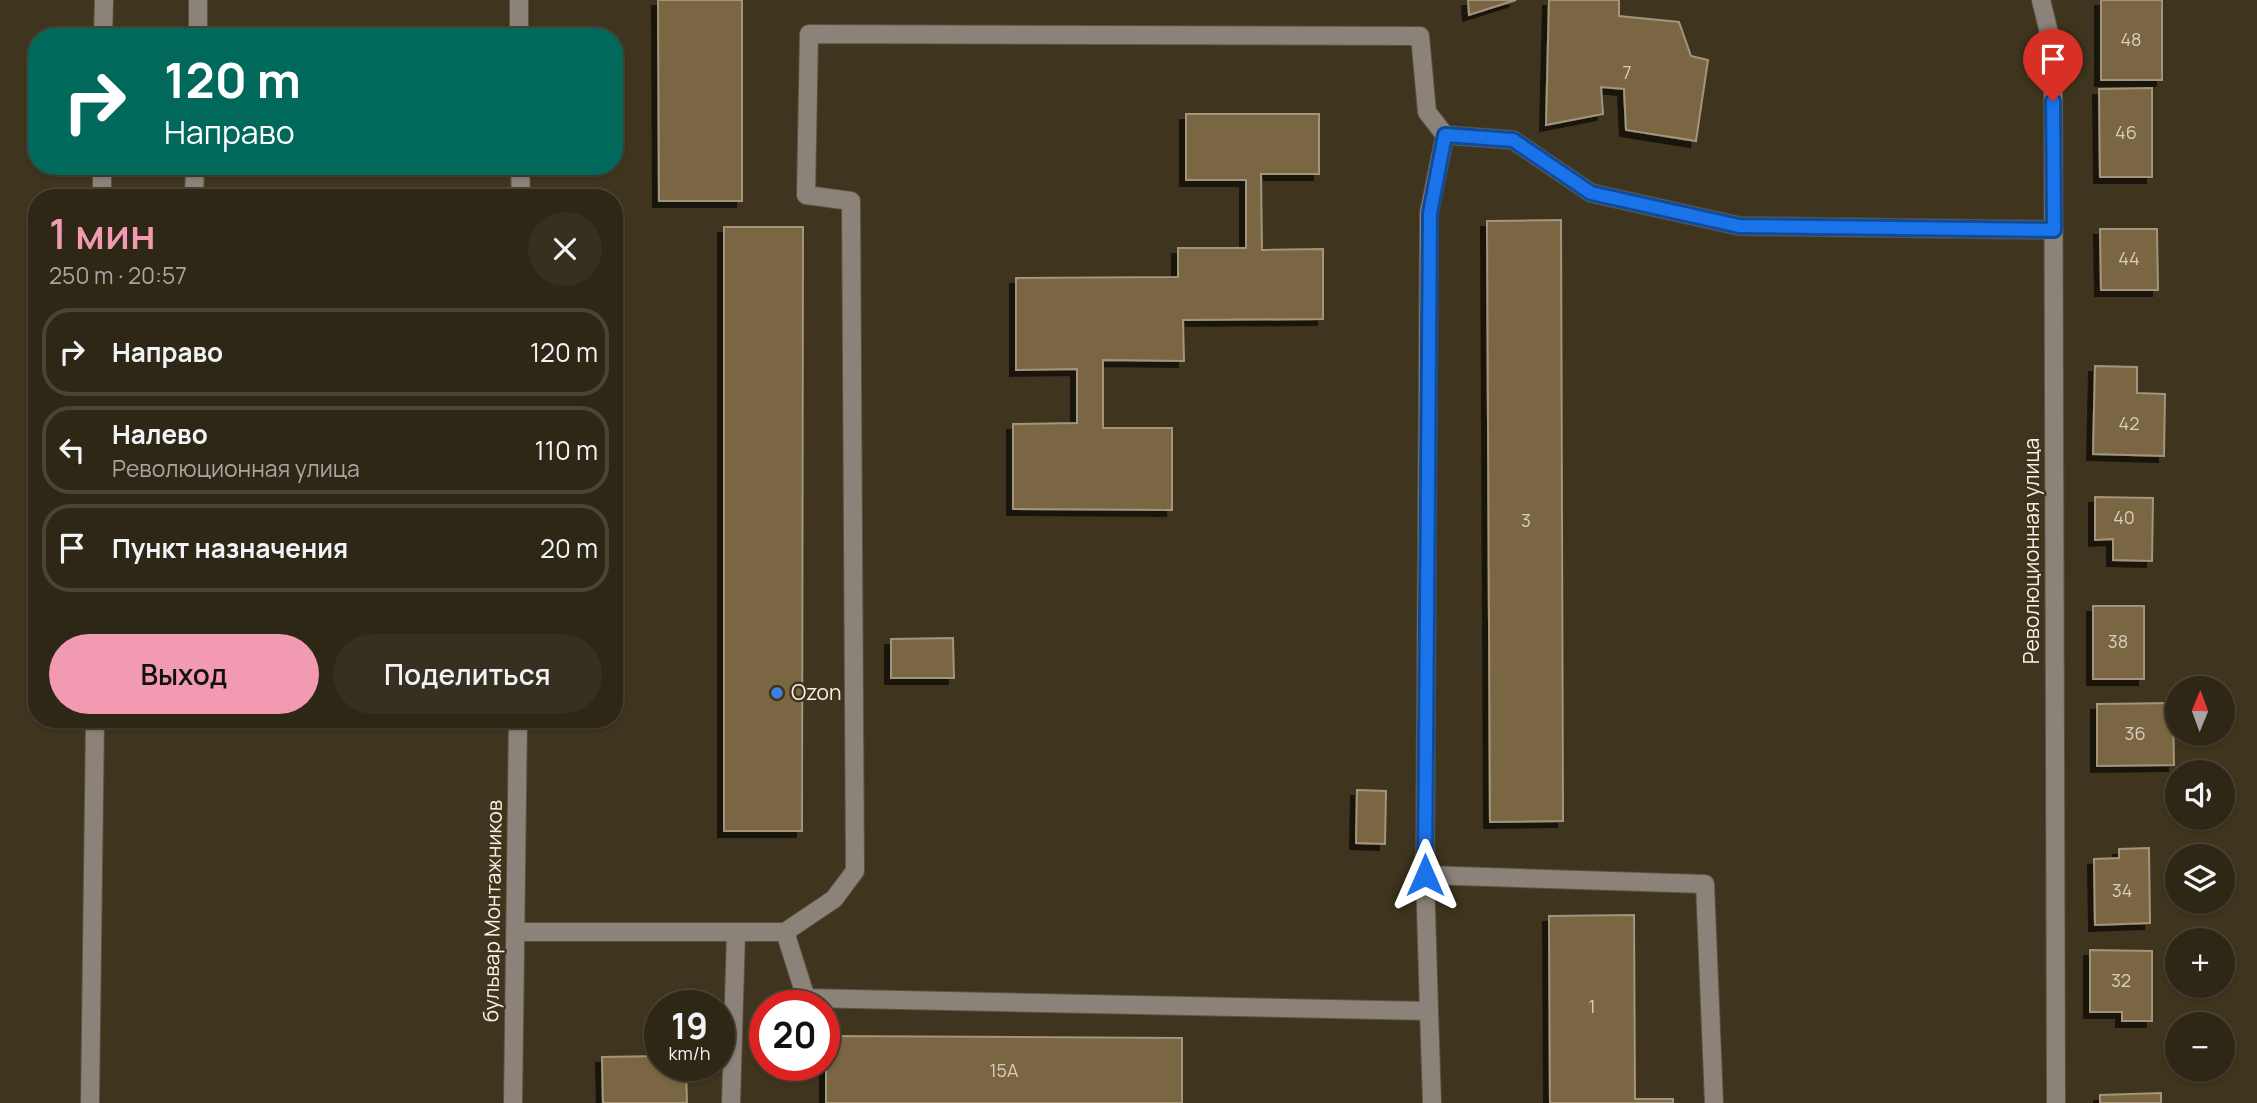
<!DOCTYPE html>
<html lang="ru">
<meta charset="utf-8">
<style>
body{margin:0;font-family:Manrope,sans-serif;background:#372f1f;color:#f1f3f6;height:100vh;display:flex;flex-direction:column;font-size:26px;white-space:nowrap}
*{box-sizing:border-box;margin:0}
p{font-size:23px;color:#a7a5a1}
.icon{flex:none;width:38px;height:38px;fill:none;stroke:currentColor;stroke-width:2;stroke-linecap:round;stroke-linejoin:round}
.map{position:relative;flex:1;overflow:hidden}
.details{position:absolute;left:28px;top:189px;width:595px;height:539px;display:flex;flex-direction:column;background:#2f2716;border-radius:28px;box-shadow:0 2px 5px #0004,0 0 0 2px #4a4435}
.details>*{flex:none}
.banner{position:absolute;left:28px;top:28px;width:595px;height:147px;border-radius:28px;box-shadow:0 2px 5px #0004,0 0 0 2px #4a4435;background:#00695c;color:#fff;overflow:hidden}
.needle{width:46px;rotate:1deg}
.controls{position:absolute;left:2165px;top:676px;display:grid;gap:14px}
.controls a{display:grid;place-items:center;width:70px;height:70px;border-radius:50%;background:#2f2716;box-shadow:0 2px 5px #0004,0 0 0 2px #4a4435;font-size:35px}
.speed{position:absolute;left:644px;top:990px;display:flex;gap:14px;font-size:35px;font-weight:700;text-align:center}
.speed>*{display:grid;place-content:center;width:91px;height:91px;border-radius:50%;background:#2f2716;box-shadow:0 2px 5px #0004,0 0 0 2px #4a4435;line-height:1}
.speed small{font-size:18px;font-weight:400}
.speed .limit{border:10px solid #d22;background:#fff;color:#111}
.pin{position:absolute;display:grid;place-items:center;width:60px;height:60px;color:#fff;margin:-72px -30px;border-radius:50% 50% 50% 0;rotate:-45deg;box-shadow:0 0 7px #0007}
.pin .icon{rotate:45deg}
.me{position:absolute;width:77px;margin:-38px;rotate:0deg;stroke-linejoin:round;filter:drop-shadow(0 0 5px #0008)}
.turn{display:flex;align-items:center;gap:24px;height:147px;padding:0 21px;font-size:32px}
.turn .icon{width:91px;height:91px;stroke-width:2.5}
.turn b{display:block;font-size:49px;line-height:60px}
.round{display:grid;place-items:center;flex:none;width:74px;height:74px;border-radius:37px;background:#372f1f}
.head{display:flex;align-items:center;justify-content:space-between;height:119px;padding:0 21px}
h1{font-size:42px;font-weight:600;line-height:52px;color:#f19ab1}
.cta{display:flex;gap:14px;margin-top:auto;padding:14px 21px}
.cta a{flex:1;height:80px;border-radius:42px;background:#f19ab1;color:#111;font-size:28px;font-weight:600;line-height:80px;text-align:center}
.cta a+a{background:#372f1f;color:#f1f3f6}
ul{padding:0;list-style:none}
li{display:flex;align-items:center;gap:21px;height:88px;margin:0 14px 10px;padding:0 7px;border:4px solid #4a4435;border-radius:28px}
li div{flex:1}
li b{display:block;font-size:26px}
li em{font-style:normal}
.map>svg:first-child{display:block}
.building{fill:#7a6642;stroke:#a2957c;stroke-width:2;filter:url(#shadow)}
.lines{fill:none;stroke-linecap:round;stroke-linejoin:round}
.minor-casing{stroke:#5c523e;stroke-width:20}
.minor{stroke:#8b837a;stroke-width:18}
.route-casing{stroke:#114b97;stroke-width:18}
.route{stroke:#1a73e8;stroke-width:12}
.shop-dot{fill:#3f7fe0;stroke:#3f341e;stroke-width:2.5}
.labels{text-anchor:middle;stroke-width:5;stroke-linejoin:round;paint-order:stroke}
.number-label{font-size:18px;fill:#d8cebb}
.street-label{font-size:21px;fill:#f7f0e3;stroke:#3f341e}
.poi-label{font-size:21px;fill:#f7f0e3;stroke:#3f341e;text-anchor:start}
</style>
<div class="map">
<svg width="2257" height="1103" viewBox="0 0 2257 1103">
<defs>
<filter id="shadow"><feDropShadow dx="-6" dy="6" stdDeviation="0" flood-color="#0009"/></filter>
</defs>
<rect width="100%" height="100%" fill="#3f341e"/>
<path class="building" d="M658 0H742V201H659Z
M1468 0H1516L1469 15Z
M1549 0H1619V16L1679 22 1691 56 1708 60 1696 141 1626 130 1624 89 1601 87 1603 114 1546 125Z
M2101 0H2162V80H2101Z
M2152 88V177H2100L2099 89Z
M1186 114H1319V174H1261L1262 250 1323 249V319L1183 320 1184 361 1103 360V428H1172V510L1013 509V424L1077 423V369L1016 370V278L1178 277V248H1246V180H1186Z
M1561 220 1563 821 1490 822 1487 221Z
M724 227H803L802 831H724Z
M2100 229H2157L2158 290H2101Z
M2095 366 2137 367V393L2165 394 2164 456 2093 454Z
M2095 497 2153 498 2152 561 2113 560V539L2095 540Z
M2093 606H2144V679H2093Z
M953 638 954 678H891V639Z
M2173 703 2174 765 2097 766V704Z
M1357 790 1386 791 1385 844 1356 843Z
M2149 848 2150 923 2095 925 2094 859 2119 858V849Z
M1634 915 1635 1099H1673V1103H1550L1549 916Z
M2090 950 2152 951V1021H2122V1012H2090Z
M826 1036 1182 1038V1103H826Z
M660 1056V1066H686L687 1103H603L602 1057Z
M2161 1093V1103H2100V1095Z"/>
<g class="lines">
<g class="minor-casing">
<path id="minor" d="M519 0V37
M2041 0 2053 49 2056 1103
M103 37 104 0
M198 37V0
M520 166 521 198
M102 198V166
M194 198 195 166
M1425 875 1705 884 1714 1103
M515 932H785L834 899 855 871 851 201 806 195 809 34 1420 36 1427 112 1445 135 1513 140 1591 193 1739 226 2054 230
M785 932 806 998 1429 1011 1425 875 1429 213 1445 135
M1429 1011 1432 1103
M90 1103 95 719
M513 1103 518 719
M731 1103 736 932"/>
</g>
<use href="#minor" class="minor"/>
</g>
<g class="lines">
<g class="route-casing">
<path id="route" d="M1425 875 1430 213 1445 135 1513 140 1591 193 1739 226 2054 230 2053 101"/>
</g>
<use href="#route" class="route"/>
</g>
<circle class="shop-dot" cx="777" cy="693" r="7"/>
<g class="labels">
<g class="number-label">
<text x="2131" y="46">48</text>
<text x="1627" y="79">7</text>
<text x="2126" y="139">46</text>
<text x="2129" y="265">44</text>
<text x="2129" y="430">42</text>
<text x="2124" y="524">40</text>
<text x="1526" y="527">3</text>
<text x="2118" y="648">38</text>
<text x="2135" y="740">36</text>
<text x="2122" y="897">34</text>
<text x="2121" y="987">32</text>
<text x="1592" y="1013">1</text>
<text x="1004" y="1077">15А</text>
</g>
<g class="street-label">
<text transform="translate(2032 551) rotate(-90)" y="7">Революционная улица</text>
<text transform="translate(493 911) rotate(-89)" y="7">бульвар Монтажников</text>
</g>
<g class="poi-label">
<text x="791" y="700">Ozon</text>
</g>
</g>
</svg>
<div class="controls">
<a><svg class="needle" viewBox="-14 -14 28 28"><path d="M0-13l5 13h-10z" fill="#e53935"/><path d="M0 13l5-13h-10z" fill="#a7a5a1"/></svg></a>
<a><svg class="icon" aria-label="sound" viewBox="0 0 24 24"><path d="M4 9h4l5-4v14l-5-4H4zM17 9q2 3 0 6"/></svg></a>
<a><svg class="icon" aria-label="layers" viewBox="0 0 24 24"><path d="M12 4l9 5-9 5-9-5zM3 14l9 5 9-5"/></svg></a>
<a>+</a>
<a>−</a>
</div>
<div class="speed"><div>19<small>km/h</small></div><div class="limit">20</div></div>
<div class="pin" style="left:2053px;top:101px;background:#d93025"><svg class="icon" aria-label="arrive" viewBox="0 0 24 24"><path d="M6 21V4h12l-3 4 3 4H6"/></svg></div>
<svg class="me" style="left:1425px;top:875px" viewBox="-20 -20 40 40"><path d="M0-17L14 15 0 8-14 15z" fill="#1a73e8" stroke="#fff" stroke-width="4"/></svg>
<div class="banner">
<div class="turn"><svg class="icon" aria-label="right" viewBox="0 0 24 24"><path d="M7 20v-9h11M14 6l5 5-5 5"/></svg><div><b>120 m</b>Направо</div></div>
</div>
<section class="details">
<div class="head"><div><h1>1 мин</h1><p>250 m · 20:57</p></div><a class="round"><svg class="icon" aria-label="close" viewBox="0 0 24 24"><path d="M6 6l12 12M18 6L6 18"/></svg></a></div>
<ul>
<li><svg class="icon" aria-label="right" viewBox="0 0 24 24"><path d="M7 20v-9h11M14 6l5 5-5 5"/></svg><div><b>Направо</b></div><em>120 m</em></li>
<li><svg class="icon" aria-label="left" viewBox="0 0 24 24"><path d="M17 20v-9H6M10 6l-5 5 5 5"/></svg><div><b>Налево</b><p>Революционная улица</p></div><em>110 m</em></li>
<li><svg class="icon" aria-label="arrive" viewBox="0 0 24 24"><path d="M6 21V4h12l-3 4 3 4H6"/></svg><div><b>Пункт назначения</b></div><em>20 m</em></li>
</ul>
<div class="cta"><a>Выход</a><a>Поделиться</a></div>
</section>
</div>
